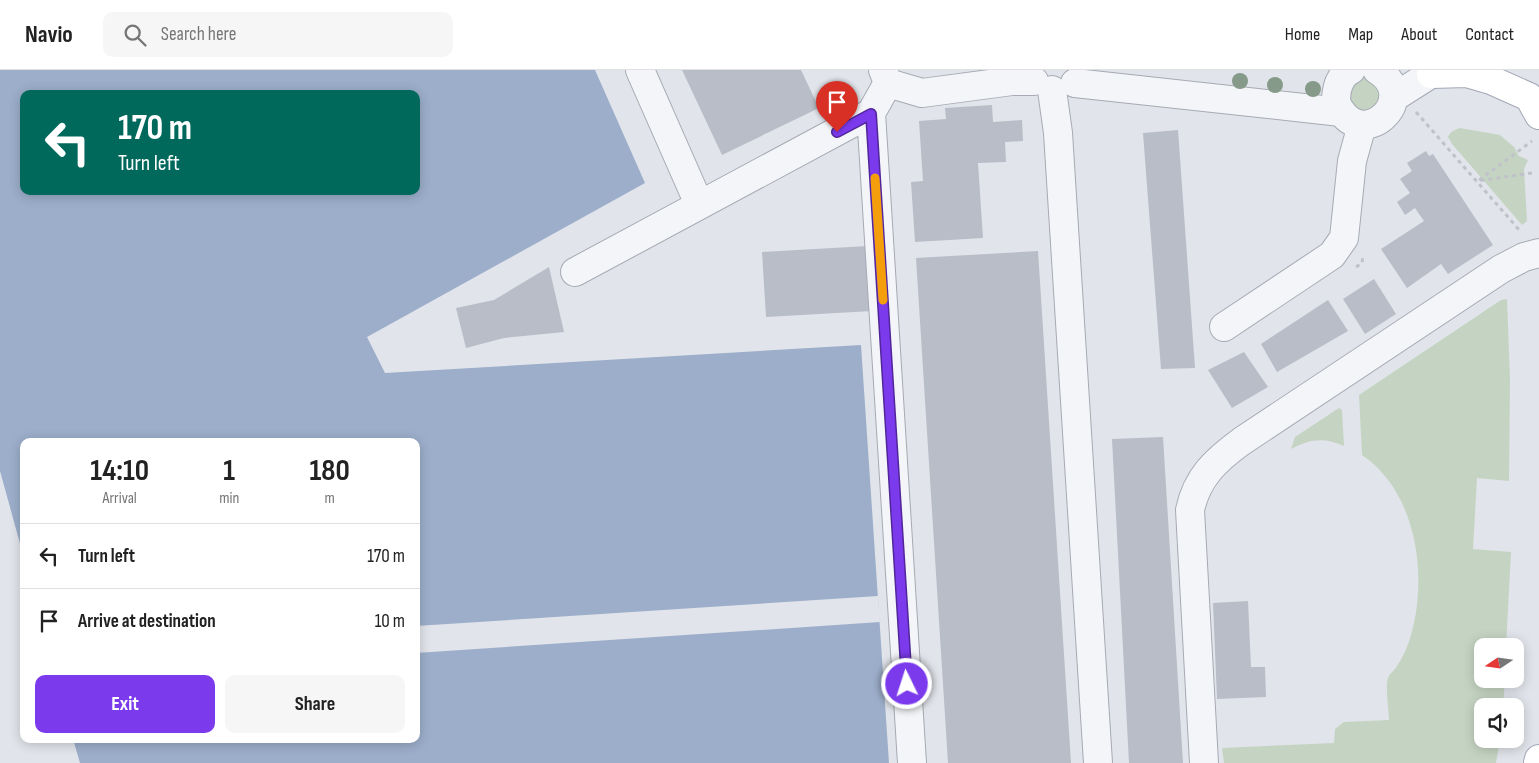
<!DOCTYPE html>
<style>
body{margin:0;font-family:"Sofia Sans Condensed",sans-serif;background:#f6f6f6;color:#222;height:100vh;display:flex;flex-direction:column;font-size:19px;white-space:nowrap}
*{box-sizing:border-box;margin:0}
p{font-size:16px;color:#767676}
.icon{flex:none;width:28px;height:28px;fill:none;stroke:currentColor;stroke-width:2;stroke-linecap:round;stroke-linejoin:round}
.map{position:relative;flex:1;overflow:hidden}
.sheet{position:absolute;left:20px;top:368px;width:400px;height:305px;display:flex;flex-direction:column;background:#fff;border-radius:10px;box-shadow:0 2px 12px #0003}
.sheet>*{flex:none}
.guide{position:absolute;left:20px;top:20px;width:400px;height:105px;border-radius:10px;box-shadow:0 2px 12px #0003;background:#00695c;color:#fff;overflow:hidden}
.needle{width:32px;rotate:257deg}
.buttons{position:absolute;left:1474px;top:568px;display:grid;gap:10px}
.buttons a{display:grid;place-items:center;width:50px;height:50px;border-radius:10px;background:#fff;box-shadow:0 2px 12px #0003;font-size:25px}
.pin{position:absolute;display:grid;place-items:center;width:42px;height:42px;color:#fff;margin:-51px -21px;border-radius:50% 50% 50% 0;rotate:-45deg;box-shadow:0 0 5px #0007}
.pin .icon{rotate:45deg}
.me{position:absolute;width:55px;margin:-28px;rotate:356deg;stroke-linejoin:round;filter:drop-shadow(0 0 4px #0008)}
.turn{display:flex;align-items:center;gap:18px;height:105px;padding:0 15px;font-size:22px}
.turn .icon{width:65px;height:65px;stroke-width:2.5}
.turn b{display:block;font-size:35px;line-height:42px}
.eta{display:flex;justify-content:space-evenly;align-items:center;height:85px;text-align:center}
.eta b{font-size:30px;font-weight:700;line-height:35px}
.primary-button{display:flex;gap:10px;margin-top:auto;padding:10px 15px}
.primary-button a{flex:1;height:58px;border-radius:10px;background:#7c3aed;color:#fff;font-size:20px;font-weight:700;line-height:58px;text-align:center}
.primary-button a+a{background:#f6f6f6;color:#222}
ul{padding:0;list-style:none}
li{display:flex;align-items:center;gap:15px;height:65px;padding:0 15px;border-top:1px solid #e0e0e0}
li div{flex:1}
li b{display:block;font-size:19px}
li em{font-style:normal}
header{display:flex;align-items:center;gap:30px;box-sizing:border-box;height:70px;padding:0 25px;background:#fff;border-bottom:1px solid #e0e0e0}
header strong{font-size:24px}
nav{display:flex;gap:28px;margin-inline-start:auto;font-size:18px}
.search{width:350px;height:45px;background:#f6f6f6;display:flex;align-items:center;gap:12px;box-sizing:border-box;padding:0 18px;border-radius:10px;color:#767676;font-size:19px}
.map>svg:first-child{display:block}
.green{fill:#c5d4c2}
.water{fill:#9caeca;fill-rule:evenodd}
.pier{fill:#e1e4ea}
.building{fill:#b9bdc7}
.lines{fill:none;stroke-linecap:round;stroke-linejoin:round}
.minor-casing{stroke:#a6aab4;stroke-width:30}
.major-casing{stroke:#a1a7b6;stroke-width:30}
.path{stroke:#bfc2c9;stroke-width:3;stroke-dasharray:4 4;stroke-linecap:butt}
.minor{stroke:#f4f5f8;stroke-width:28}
.major{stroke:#fff;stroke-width:28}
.tree{fill:#859a88}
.route-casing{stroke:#51269a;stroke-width:12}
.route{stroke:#7c3aed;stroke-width:9}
.slow{stroke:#f59e0b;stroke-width:9}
</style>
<header>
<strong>Navio</strong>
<div class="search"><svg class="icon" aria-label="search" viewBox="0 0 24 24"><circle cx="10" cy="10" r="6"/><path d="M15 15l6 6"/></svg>Search here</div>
<nav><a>Home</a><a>Map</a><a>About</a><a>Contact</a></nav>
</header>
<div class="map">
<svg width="1539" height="693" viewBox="0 0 1539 693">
<rect width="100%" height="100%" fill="#e1e4ea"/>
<path class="green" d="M1366 7 1380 15 1382 31 1363 44 1350 36 1347 20 1358 9Z
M1460 58 1500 65 1514 77 1519 86 1528 90 1524 99 1527 151 1522 155 1452 74 1448 67C1451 61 1454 60 1460 58Z
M1507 229 1510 309 1509 411 1477 408 1473 479 1511 482 1506 576H1482V609H1505L1503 636H1482V669H1500L1496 693H1224L1222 678 1334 673 1335 659 1344 652 1389 650C1389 640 1385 616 1388 608 1389 604 1395 600 1397 596 1403 587 1408 576 1411 565 1428 506 1417 422 1362 385L1359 325 1501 230Z
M1339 338 1342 340 1344 376C1324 367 1310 369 1291 379L1295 367Z"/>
<path class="water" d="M0 0H595L645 113 367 267 385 303 861 275 889 693H80L73 669H416V371H24V488L0 401ZM24 24H416V121H24Z"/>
<path class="pier" d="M878 526 880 552 416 583V556Z"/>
<path class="building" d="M682 0H801L819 38 722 85Z
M992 35 993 52 1022 50 1023 71 1005 72 1006 92 978 93 983 168 915 172 911 112 923 111 919 51 946 49 945 38Z
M1178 60 1195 298 1161 299 1143 63Z
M1426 81 1429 86 1433 84 1493 175 1448 204 1441 194 1407 218 1381 179 1424 151 1415 138 1405 145 1397 132 1410 123 1400 109 1412 101 1407 93Z
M868 176 872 241 766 247 762 182Z
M1038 181 1071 693H948L916 188Z
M549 197 564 262 504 268 466 278 456 238 494 230Z
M1374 209 1396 244 1365 264 1343 229Z
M1328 230 1348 261 1277 302 1261 274Z
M1244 282 1268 317 1232 338 1208 300Z
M1163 367 1183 693H1129L1112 369Z
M1248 531 1251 597H1265L1266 627 1217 629 1213 533Z"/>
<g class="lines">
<g class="minor-casing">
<path id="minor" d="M640 0 699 134
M883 0 888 13 871 43 912 693
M1351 0C1339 6 1336 19 1336 32 1360 87 1423 28 1377 0
M888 13 922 23 1012 11H1034
M1075 13 1341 42
M1052 20 1058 63 1098 693
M1393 28 1437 0
M575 202 871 43
M1224 257 1332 185 1344 168 1352 91 1362 55
M1204 693 1190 440C1197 407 1216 390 1242 371L1501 199 1524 187 1539 183"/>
</g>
<g class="major-casing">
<path id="major" d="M1431 4 1467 3 1491 10 1529 27 1539 45
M1538 693 1539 689"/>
</g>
<path class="path" d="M1416 42 1521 162
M1532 103 1478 111 1532 71
M1356 197 1362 193 1363 186"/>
<use href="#minor" class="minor"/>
<use href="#major" class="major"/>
</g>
<g class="tree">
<circle cx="1240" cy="11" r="8"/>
<circle cx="1275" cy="15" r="8"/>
<circle cx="1313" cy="19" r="8"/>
</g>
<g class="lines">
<g class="route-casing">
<path id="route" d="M837 62 871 44 907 614"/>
</g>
<use href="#route" class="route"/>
<path class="slow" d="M875 108 883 230"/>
</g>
</svg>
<div class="buttons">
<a><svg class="needle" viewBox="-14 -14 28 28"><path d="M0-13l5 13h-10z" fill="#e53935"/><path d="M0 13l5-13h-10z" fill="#767676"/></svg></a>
<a><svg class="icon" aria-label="sound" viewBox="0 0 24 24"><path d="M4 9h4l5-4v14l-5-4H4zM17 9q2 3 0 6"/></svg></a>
</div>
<div class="pin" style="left:837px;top:62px;background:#d93025"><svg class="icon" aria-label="arrive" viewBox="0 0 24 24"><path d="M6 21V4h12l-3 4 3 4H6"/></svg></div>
<svg class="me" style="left:907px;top:614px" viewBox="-20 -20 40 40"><circle r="17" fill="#7c3aed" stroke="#fff" stroke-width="3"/><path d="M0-11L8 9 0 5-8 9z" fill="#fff"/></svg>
<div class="guide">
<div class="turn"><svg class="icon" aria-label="left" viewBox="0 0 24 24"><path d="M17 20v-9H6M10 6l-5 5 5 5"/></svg><div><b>170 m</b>Turn left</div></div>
</div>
<section class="sheet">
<div class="eta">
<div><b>14:10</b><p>Arrival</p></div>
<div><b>1</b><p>min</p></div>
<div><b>180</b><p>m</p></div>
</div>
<ul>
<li><svg class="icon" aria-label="left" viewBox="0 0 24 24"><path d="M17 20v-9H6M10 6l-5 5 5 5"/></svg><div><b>Turn left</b></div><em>170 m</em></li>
<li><svg class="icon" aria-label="arrive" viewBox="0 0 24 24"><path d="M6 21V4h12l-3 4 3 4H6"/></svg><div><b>Arrive at destination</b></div><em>10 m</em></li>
</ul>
<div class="primary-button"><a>Exit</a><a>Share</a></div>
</section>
</div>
